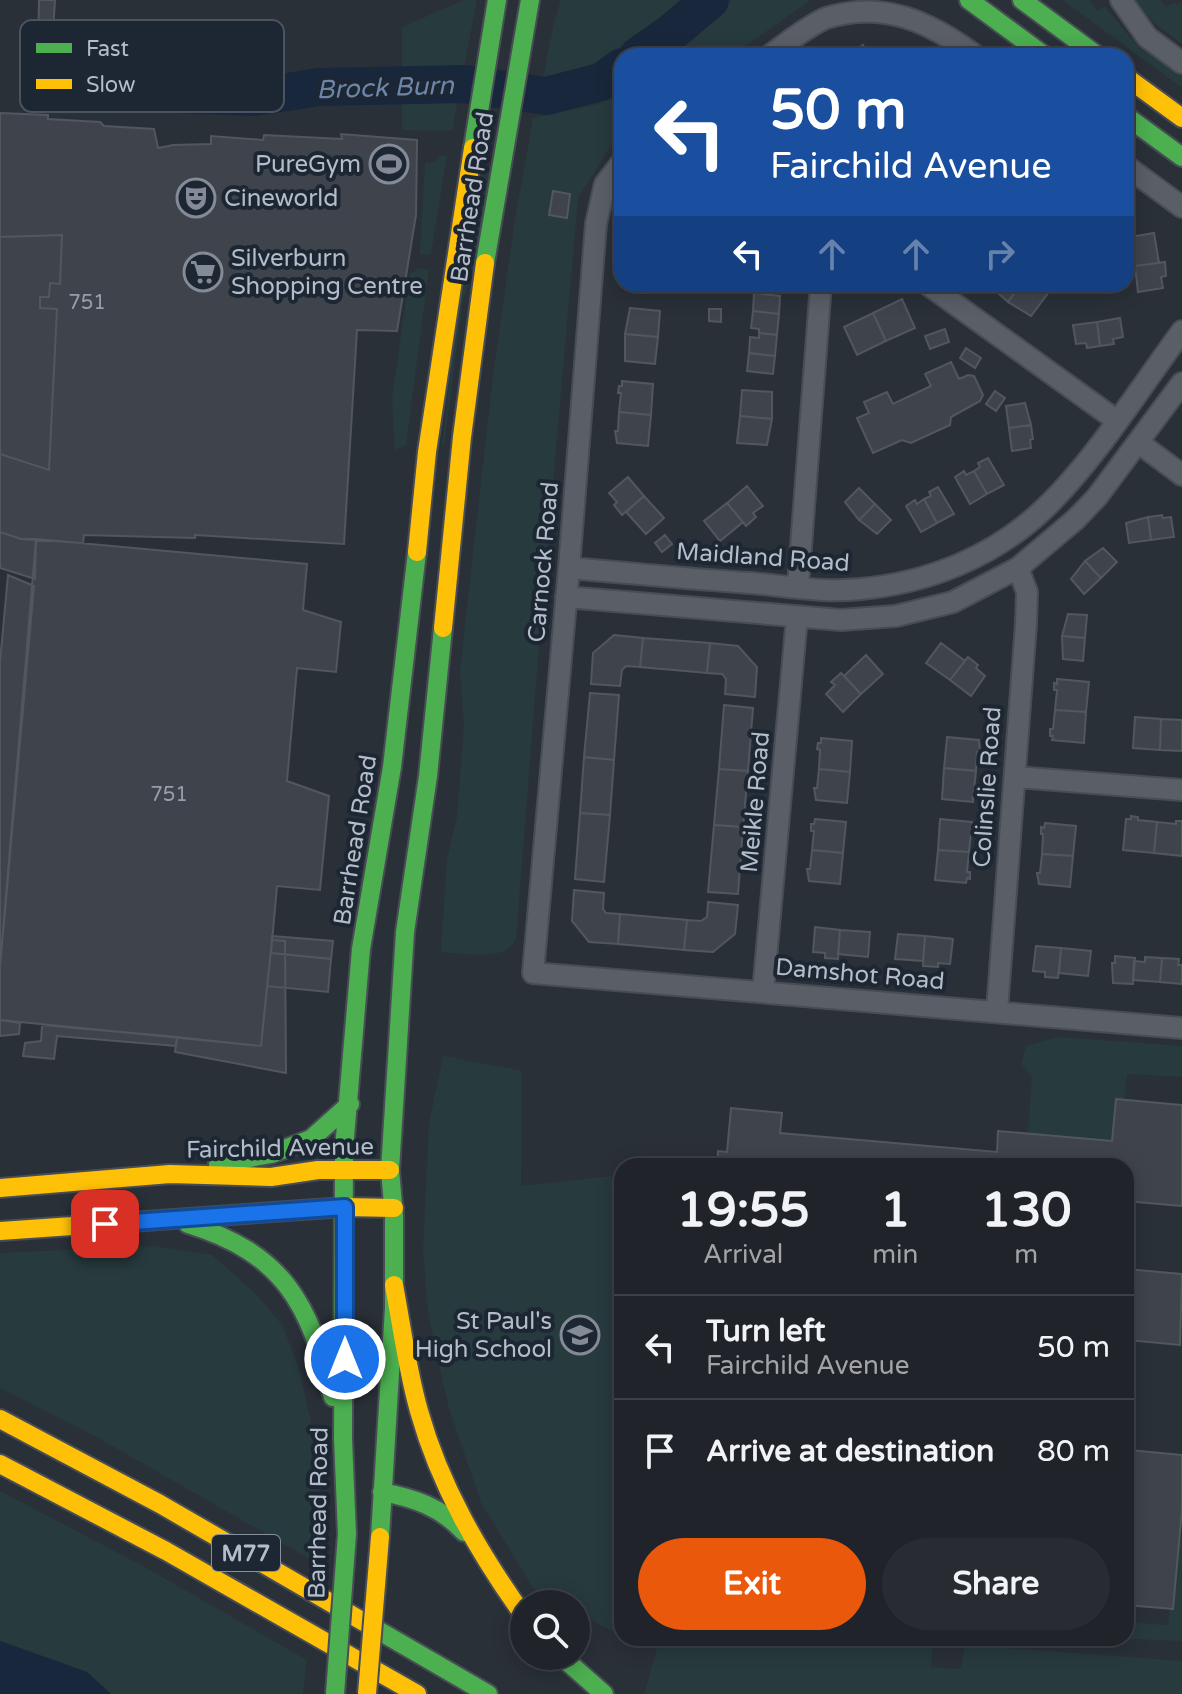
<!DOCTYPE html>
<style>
body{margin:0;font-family:"Varela Round",sans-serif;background:#282c32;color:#f1f3f6;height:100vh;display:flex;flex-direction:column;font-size:30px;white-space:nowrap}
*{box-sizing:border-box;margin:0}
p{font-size:26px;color:#a2a4a8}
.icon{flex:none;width:44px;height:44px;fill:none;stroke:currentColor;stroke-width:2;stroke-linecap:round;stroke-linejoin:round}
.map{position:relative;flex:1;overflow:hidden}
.details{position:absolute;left:614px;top:1158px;width:520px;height:488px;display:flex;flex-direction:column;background:#20242a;border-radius:24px;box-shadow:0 4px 20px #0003,0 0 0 2px #3d4147}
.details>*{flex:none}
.top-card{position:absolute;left:614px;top:48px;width:520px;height:244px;border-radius:24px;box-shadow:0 4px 20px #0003,0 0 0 2px #3d4147;background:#1a4fa0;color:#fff;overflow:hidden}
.fabs{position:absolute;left:510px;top:1590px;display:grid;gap:16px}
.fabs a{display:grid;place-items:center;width:80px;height:80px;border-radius:50%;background:#20242a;box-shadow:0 4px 20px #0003,0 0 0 2px #3d4147;font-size:40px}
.pin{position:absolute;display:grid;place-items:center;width:68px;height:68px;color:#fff;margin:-34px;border-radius:16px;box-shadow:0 4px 12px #0006}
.me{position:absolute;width:88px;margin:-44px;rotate:0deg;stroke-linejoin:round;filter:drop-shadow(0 0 6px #0008)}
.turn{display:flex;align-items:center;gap:28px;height:168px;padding:0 24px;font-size:36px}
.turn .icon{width:104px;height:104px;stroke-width:2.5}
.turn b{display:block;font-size:56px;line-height:68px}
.lanes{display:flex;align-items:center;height:76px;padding:0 24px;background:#0003;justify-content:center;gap:40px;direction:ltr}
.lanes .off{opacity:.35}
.eta{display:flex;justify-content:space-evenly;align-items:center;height:136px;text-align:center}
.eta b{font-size:48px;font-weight:700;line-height:56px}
.action{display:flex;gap:16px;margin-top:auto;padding:16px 24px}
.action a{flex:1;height:92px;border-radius:48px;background:#ea580c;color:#fff;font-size:32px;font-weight:700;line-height:92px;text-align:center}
.action a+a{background:#282c32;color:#f1f3f6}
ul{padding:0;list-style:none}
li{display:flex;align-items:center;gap:24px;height:104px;padding:0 24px;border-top:2px solid #3d4147}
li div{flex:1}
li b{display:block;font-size:30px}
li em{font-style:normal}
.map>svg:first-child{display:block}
.green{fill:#273a3e}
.water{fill:#19273c}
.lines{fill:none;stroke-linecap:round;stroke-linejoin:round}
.river{stroke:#19273c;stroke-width:38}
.building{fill:#3f444c;stroke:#52575f;stroke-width:2}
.street-casing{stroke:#484c55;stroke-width:24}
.fast-casing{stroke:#484c55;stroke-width:22}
.slow-casing{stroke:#484c55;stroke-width:22}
.street{stroke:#5a5e66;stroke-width:20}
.fast{stroke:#4caf50;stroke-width:18}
.slow{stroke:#ffc107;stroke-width:18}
.fast-bridge-casing{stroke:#484c55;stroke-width:22;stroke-linecap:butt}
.slow-bridge-casing{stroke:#484c55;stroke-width:22;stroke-linecap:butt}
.fast-bridge{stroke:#4caf50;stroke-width:18}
.slow-bridge{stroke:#ffc107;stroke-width:18}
.route-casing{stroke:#114b97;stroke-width:20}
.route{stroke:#1a73e8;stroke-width:14}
.labels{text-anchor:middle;stroke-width:8;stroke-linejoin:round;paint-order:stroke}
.number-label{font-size:20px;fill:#979eaa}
.shield{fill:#1d2633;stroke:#878f9c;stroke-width:2}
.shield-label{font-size:22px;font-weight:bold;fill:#b4bcc9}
.poi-label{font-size:24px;fill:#b4bcc9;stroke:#1d2633;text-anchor:end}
.street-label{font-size:24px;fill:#b4bcc9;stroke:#1d2633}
.water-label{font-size:26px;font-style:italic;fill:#6d86a8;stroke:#1d2633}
.key{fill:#1d2633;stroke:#4a5360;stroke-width:2}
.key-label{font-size:22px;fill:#b4bcc9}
</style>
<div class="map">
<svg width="1182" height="1694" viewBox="0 0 1182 1694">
<rect width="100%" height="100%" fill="#2a3038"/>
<path class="green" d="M464 0H477L452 131 402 130V27Z
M561 0H701L631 56H622V63C599 80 569 82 541 89L554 22Z
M732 0H811L731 56H660Z
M1063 0H1090L1097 11 1104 6 1131 38 1182 76V88Z
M1132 0H1161L1165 7 1174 3 1176 5 1182 0V44L1149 19Z
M622 86V136L612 144 578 198 541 620 516 939C506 963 463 953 441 952L447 859 457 817 464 725 460 670 493 376 515 219 533 118 598 104Z
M440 155 447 156 431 254H420L425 163 434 162Z
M480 170 492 172 480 253 463 300 444 446H442L459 297Z
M416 268 429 270 406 445 395 450 392 398 410 273 415 272Z
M1058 1037 1182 1046V1077L1127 1074 1124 1100H1116L1112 1141 1028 1134 1032 1076 1021 1064 1026 1046Z
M443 1056 522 1071 521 1186 622 1175V1636L596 1623 576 1607V1604L565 1598 551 1604H543L481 1503 448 1405 428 1313 423 1250 429 1123Z
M153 1246 212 1255 256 1294 283 1326 300 1373 310 1418 323 1512 317 1563 93 1435 0 1388V1253Z
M0 1491 143 1566 307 1660 303 1694H111L87 1672 0 1641Z
M1175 1540 1182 1541V1641L1110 1638H1126V1622L1168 1625Z
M627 1638H933L931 1667 961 1669 965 1645 1182 1661V1694H644L658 1645 636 1643Z"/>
<path class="water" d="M0 1641 87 1672 111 1694H0Z"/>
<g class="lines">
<path class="river" d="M638 56 672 32 710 0
M94 91 255 97 319 87 463 84 546 96 601 82 622 67"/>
</g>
<path class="building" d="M39 0H55L52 49 64 92H46L38 56Z
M863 45 870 56H849L848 55Z
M0 113 48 115V119L100 122 104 126 154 129 158 148 173 145 211 144V136L263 140 264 135 342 139 341 134 417 140 416 215 397 331 357 330 344 544 195 535V538L84 535 83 543 21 539 0 532Z
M553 191 570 194 567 218 549 215Z
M1154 233 1159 263 1135 266 1130 237Z
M62 235 60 284 50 283 49 297H40V308L57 309 49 470 0 454V237Z
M1165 262 1166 276 1161 277 1163 288 1138 292 1135 266Z
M630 284H661V290L629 287Z
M988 284H1021L1008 302Z
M1021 284H1037L1049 292 1031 316 1008 302Z
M754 293 780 296 779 314 753 311Z
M902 299 915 328 886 341 873 313Z
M630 308 660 311 658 337 625 334Z
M709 309H721V322L709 321Z
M753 311 779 314 777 335 759 333V329L751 328Z
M873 313 886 341 857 355 844 327Z
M1120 318 1123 337 1113 339 1114 344 1100 346 1097 322Z
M1097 322 1100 346 1087 348 1086 343 1076 344 1073 325Z
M945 329 949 342 930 349 925 336Z
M759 333 777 335 775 356 749 353 750 337 759 338Z
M625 334 658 337 655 364 625 361Z
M966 348 981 358 975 368 960 358Z
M749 353 775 356 773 374 747 371Z
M951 362 959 379 968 375 974 376 983 395 980 401 951 417 950 425 911 443 902 440 873 453 857 418 869 413 864 402 887 392 893 404 931 386 925 374Z
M622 381 653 384 651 415 619 412 621 393H618L619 386H622Z
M742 390 772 392V419L740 416Z
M995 391 1005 398 996 411 986 404Z
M1025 403 1031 425 1009 428 1006 406Z
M619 412 651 415 648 446 617 443 615 431H618Z
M740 416 772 419 767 445 737 443Z
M1031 425 1033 439 1030 440 1031 448 1012 451 1009 428Z
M988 458 1004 485 987 494 974 471 980 467 978 463Z
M964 471 966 475 974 471 987 494 970 504 955 477Z
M628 477 644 496 622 515 614 505 617 502 609 493Z
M747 486 763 506 753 513 756 517 746 526 727 503Z
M938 487 954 514 937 523 924 499 931 496 929 492Z
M859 488 875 504 859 520 845 502Z
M644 496 664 518 646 534 626 512Z
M924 499 937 523 921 532 906 506 915 500 917 504Z
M727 503 743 522 720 541 704 521Z
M875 504 891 520 877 534 859 520Z
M1162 515 1163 518 1171 517 1174 537 1151 540 1148 517Z
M1148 517 1151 540 1129 543 1126 523Z
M0 532 21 539H36L35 579 0 568Z
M665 535 672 544 662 552 655 543Z
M36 539 307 564 303 610 341 622 336 672 297 668 287 781 329 796 320 890 277 886 271 953 331 959 328 992 267 986 261 1046 0 1020V967Z
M1103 548 1117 562 1101 578 1085 561Z
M1085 561 1101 578 1084 594 1071 579Z
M8 575 34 586 0 967V662Z
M1068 614 1087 615 1085 638 1062 636Z
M614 635 643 638 640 667 626 666 622 670 620 686 591 684 593 653Z
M1062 636 1085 638 1083 661 1063 659Z
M643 638 710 643 707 673 640 667Z
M710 643 738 646 757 667 755 697 725 694 726 679 722 674 707 673Z
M941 643 965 661 950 680 926 663Z
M866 655 883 674 861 694 844 676Z
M968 657 978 665 976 668 985 676 971 696 950 680Z
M841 673 861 694 843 712 826 694 835 685 831 682Z
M1057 679 1089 682 1086 712 1055 710 1057 690H1054V683L1057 684Z
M590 693 619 695 614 760 584 757Z
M724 705 753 708 748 771 719 769Z
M1055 710 1086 712 1084 743 1052 740 1053 736H1050V729H1053Z
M1135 717 1161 719 1160 750 1133 748Z
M1161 719 1182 720V751L1160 750Z
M947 737 979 740 980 752H977L976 771 944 768Z
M821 738 852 741 850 772 819 769 820 750 817 749 818 743H821Z
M584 757 614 760 610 815 580 813Z
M944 768 976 771 974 790H977L976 797H973V802L942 799Z
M719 769 748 771 743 827 714 825Z
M819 769 850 772 847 803 816 800 814 788H817Z
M580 813 610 815 604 882 575 879Z
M1131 816 1138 817V820L1157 822 1154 853 1123 850 1126 819H1131Z
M815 819 846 822 843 853 812 850 814 831H811V824H814Z
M940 819 972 822 973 833H971L969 852 938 850Z
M1176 821H1182V856L1154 853 1157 822 1176 824Z
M1045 823 1076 826 1073 856 1042 854 1043 834H1041V827L1044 828Z
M714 825 743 827 738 894 708 892Z
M812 850 843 853 840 884 809 881 807 869H810Z
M938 850 969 852 967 872H970V879L967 878 966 883 935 880Z
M1042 854 1073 856 1070 887 1039 884 1037 873H1040Z
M574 890 604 893 603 909 606 913 620 914 618 944 589 942 572 921Z
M708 902 738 905 735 934 713 952 684 950 687 920 701 921 707 917Z
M620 914 687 920 684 950 618 944Z
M815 927 840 930 838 959 825 958V953L813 952Z
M840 930 870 932 868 957 838 954Z
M898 934 925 936 923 961 895 959Z
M272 936 333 941 331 959 271 953Z
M925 936 953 939 950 964 938 963V967L923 966Z
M272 940 285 941 286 1073 175 1052 177 1037 261 1046Z
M1036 946 1061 948 1058 978 1045 977V972L1033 971Z
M1061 948 1091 951 1088 976 1059 973Z
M1115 956 1135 958 1133 984 1113 983 1112 963H1115Z
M1145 957 1162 958 1160 982 1133 980 1134 961 1145 962Z
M1162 958 1179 959 1178 965H1182V984L1160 982Z
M0 1020 20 1023 19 1034 0 1036Z
M42 1025 177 1037 176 1046 57 1036 54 1059 23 1056 25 1043 41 1041Z
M1116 1099 1182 1105V1206L1126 1201V1166H717L718 1151 727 1152 731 1108 782 1113 780 1133 997 1152 998 1131 1112 1141Z
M1126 1269 1182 1274 1180 1345 1128 1340 1126 1363Z
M1129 1450 1182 1455V1510L1173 1609 1126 1605V1488Z"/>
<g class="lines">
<g class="street-casing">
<path id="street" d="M1121 0 1147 37 1182 63
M769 56C787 43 806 27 826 18 884 0 930 22 976 56
M622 162 605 184 596 224 569 568 533 973 1182 1028
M1126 166 1182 207
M927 284 1116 420
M1139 443 1182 475
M569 568C630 573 690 579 751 583 786 586 824 593 860 589 929 583 995 556 1045 508 1095 460 1140 388 1182 331
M798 586 821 284
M566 597 841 620 896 616 953 602 1018 568 1076 519 1097 497 1182 383
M1015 777 1182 790
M763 992 797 617
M997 1011 1026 624 1027 592 1018 568"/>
</g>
<g class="fast-casing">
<path id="fast" d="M969 0 1045 56
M1022 0 1098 56
M1126 116 1182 157
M473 148 497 0
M485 263 530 0
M218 1164 271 1154 311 1139 350 1104
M188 1224C285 1254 309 1304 333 1397
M382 1492C414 1498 441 1507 464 1532
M347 1534 343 1439 344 1149 361 949 392 767 417 552
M380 1537 394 1308V1216L390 1170 405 932 428 776 443 628
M369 1625 488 1694
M561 1656 604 1694"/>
</g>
<g class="slow-casing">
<path id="slow" d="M1126 77 1182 118
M417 552 427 452 473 148
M443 628 462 437 485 263
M0 1188 170 1174 271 1177 318 1170H390
M0 1231 345 1207 394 1208
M394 1285C402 1327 407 1369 419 1411 440 1486 479 1553 524 1616
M0 1419 160 1504 369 1625
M0 1464 166 1551 417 1694"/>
</g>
<use href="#street" class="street"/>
<use href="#fast" class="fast"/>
<use href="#slow" class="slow"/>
<g class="fast-bridge-casing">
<path id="fast-bridge" d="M335 1694 347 1534"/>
</g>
<g class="slow-bridge-casing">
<path id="slow-bridge" d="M367 1694 380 1537"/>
</g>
<use href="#fast-bridge" class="fast-bridge"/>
<use href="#slow-bridge" class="slow-bridge"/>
</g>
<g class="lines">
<g class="route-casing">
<path id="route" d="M105 1224 345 1207V1359"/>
</g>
<use href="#route" class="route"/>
</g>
<defs>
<g id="stadium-ring" transform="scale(2)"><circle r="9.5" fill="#1d2633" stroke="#848b96" stroke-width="1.5"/><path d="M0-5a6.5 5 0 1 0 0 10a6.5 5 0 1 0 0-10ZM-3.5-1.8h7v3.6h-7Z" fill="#848b96"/></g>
<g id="theatre-ring" transform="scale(2)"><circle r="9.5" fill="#1d2633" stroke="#848b96" stroke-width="1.5"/><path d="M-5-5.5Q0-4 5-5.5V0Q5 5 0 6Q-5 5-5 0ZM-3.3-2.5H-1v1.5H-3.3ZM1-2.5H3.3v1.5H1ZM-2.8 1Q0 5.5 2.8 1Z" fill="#848b96"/></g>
<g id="supermarket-ring" transform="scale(2)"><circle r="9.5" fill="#1d2633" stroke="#848b96" stroke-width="1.5"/><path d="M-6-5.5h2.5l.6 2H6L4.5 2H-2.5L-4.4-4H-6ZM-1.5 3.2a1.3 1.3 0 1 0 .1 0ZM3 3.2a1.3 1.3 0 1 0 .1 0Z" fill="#848b96"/></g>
<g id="school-ring" transform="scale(2)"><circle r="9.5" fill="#1d2633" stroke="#848b96" stroke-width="1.5"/><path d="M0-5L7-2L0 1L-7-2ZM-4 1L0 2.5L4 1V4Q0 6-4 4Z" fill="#848b96"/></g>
</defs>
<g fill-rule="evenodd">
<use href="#stadium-ring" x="389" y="164"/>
<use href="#theatre-ring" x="196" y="198"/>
<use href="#supermarket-ring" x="203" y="272"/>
<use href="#school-ring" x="580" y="1335"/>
</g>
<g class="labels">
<g class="number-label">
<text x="87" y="309">751</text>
<text x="169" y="801">751</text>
</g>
<rect class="shield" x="212" y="1535" width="68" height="36" rx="6"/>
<g class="shield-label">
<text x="246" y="1561">M77</text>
</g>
<g class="poi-label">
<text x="361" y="172">PureGym</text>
<text x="224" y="206" text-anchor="start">Cineworld</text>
<text x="231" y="266" text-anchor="start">Silverburn<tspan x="231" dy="28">Shopping Centre</tspan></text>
<text x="552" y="1329">St Paul's<tspan x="552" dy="28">High School</tspan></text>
</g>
<g class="street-label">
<text transform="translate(472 197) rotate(-81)" y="8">Barrhead Road</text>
<text transform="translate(763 557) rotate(4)" y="8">Maidland Road</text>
<text transform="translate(543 562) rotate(-85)" y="8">Carnock Road</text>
<text transform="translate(987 787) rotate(-86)" y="8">Colinslie Road</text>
<text transform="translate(755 802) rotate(-85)" y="8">Meikle Road</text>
<text transform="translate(355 840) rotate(-81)" y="8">Barrhead Road</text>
<text transform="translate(860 974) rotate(5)" y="8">Damshot Road</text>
<text transform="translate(280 1148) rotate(-1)" y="8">Fairchild Avenue</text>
<text transform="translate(318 1513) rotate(-89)" y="8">Barrhead Road</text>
</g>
<g class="water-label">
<text transform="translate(385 87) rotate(-2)" y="9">Brock Burn</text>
</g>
</g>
<rect x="20" y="20" width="264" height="92" rx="12" class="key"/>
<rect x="36" y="43" width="36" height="10" fill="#4caf50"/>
<rect x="36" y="79" width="36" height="10" fill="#ffc107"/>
<g class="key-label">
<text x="86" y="56">Fast</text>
<text x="86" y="92">Slow</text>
</g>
</svg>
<div class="fabs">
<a><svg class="icon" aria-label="search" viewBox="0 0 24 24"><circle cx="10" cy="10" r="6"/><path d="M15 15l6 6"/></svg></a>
</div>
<div class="pin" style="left:105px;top:1224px;background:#d93025"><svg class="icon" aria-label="arrive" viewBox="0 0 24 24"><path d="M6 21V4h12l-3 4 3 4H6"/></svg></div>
<svg class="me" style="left:345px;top:1359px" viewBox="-20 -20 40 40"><circle r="17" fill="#1a73e8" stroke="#fff" stroke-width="3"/><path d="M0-11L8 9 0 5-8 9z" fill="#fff"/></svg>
<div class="top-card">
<div class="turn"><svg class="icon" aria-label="left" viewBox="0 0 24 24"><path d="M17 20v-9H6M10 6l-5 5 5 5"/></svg><div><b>50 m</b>Fairchild Avenue</div></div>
<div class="lanes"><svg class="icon" aria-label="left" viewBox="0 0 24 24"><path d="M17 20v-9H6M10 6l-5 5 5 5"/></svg><svg class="icon off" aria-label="ahead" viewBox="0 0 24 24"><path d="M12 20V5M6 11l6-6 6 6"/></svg><svg class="icon off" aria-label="ahead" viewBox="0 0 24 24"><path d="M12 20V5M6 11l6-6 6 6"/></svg><svg class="icon off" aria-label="right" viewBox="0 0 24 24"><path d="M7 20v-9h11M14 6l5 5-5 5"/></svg></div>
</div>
<section class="details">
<div class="eta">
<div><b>19:55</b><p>Arrival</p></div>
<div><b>1</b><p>min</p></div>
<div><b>130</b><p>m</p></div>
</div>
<ul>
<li><svg class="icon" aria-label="left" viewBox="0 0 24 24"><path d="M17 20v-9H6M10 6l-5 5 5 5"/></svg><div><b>Turn left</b><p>Fairchild Avenue</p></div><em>50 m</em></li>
<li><svg class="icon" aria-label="arrive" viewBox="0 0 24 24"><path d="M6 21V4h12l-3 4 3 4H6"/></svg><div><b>Arrive at destination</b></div><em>80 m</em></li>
</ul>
<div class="action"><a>Exit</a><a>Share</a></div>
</section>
</div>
